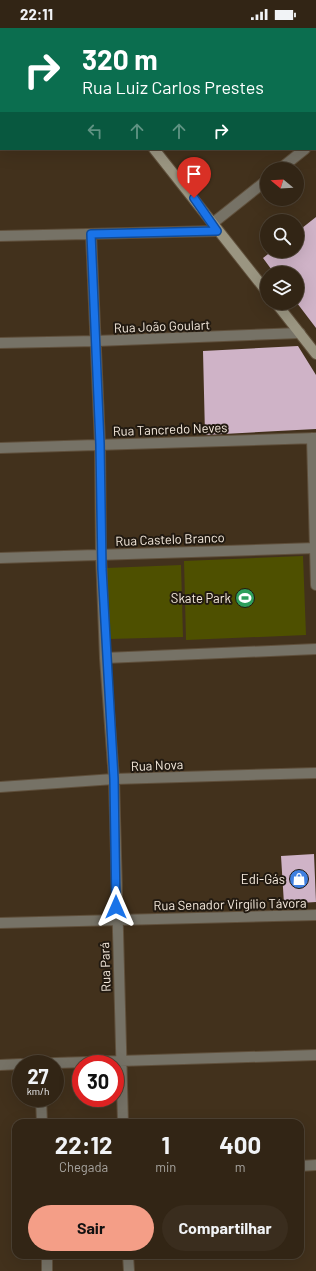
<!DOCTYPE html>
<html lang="pt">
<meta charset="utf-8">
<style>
body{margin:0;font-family:Barlow,sans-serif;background:#3a2d1e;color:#f1f3f6;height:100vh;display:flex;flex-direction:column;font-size:15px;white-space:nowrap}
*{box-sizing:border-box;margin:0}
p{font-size:13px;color:#a8a5a0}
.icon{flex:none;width:22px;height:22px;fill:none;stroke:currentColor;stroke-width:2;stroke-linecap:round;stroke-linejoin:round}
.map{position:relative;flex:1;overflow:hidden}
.drawer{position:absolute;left:12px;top:1091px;width:292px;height:140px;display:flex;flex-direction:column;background:#322515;border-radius:12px;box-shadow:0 4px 16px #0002,0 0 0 1px #4d4234}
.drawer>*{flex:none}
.hud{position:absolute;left:0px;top:0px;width:316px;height:122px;box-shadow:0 4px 16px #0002,0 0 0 1px #4d4234;background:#0b6e4f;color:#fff;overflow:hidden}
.needle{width:26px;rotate:288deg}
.controls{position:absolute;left:260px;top:134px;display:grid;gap:8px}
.controls a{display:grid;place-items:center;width:44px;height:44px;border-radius:50%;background:#322515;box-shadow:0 4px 16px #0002,0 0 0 1px #4d4234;font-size:20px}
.speed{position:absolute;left:12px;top:1027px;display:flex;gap:8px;font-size:20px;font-weight:700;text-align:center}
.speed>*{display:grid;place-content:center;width:52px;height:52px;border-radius:50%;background:#322515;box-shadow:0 4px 16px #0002,0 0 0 1px #4d4234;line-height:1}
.speed small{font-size:10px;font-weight:400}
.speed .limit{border:6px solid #d22;background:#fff;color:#111}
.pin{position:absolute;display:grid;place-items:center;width:34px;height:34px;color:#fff;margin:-41px -17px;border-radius:50% 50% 50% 0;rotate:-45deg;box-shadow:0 0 4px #0007}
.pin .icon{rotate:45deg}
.me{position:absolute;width:44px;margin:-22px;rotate:0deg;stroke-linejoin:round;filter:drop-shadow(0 0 3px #0008)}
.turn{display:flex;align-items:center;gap:14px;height:84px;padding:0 16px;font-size:18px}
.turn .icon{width:52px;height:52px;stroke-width:2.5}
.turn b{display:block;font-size:28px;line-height:34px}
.lanes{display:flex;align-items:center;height:38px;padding:0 16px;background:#0003;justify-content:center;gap:20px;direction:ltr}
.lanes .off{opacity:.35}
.eta{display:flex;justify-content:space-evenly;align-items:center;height:68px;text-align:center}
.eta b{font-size:24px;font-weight:700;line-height:28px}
.button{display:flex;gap:8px;margin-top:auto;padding:8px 16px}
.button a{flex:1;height:46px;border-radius:24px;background:#f49e87;color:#111;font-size:16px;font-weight:700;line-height:46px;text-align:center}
.button a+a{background:#3a2d1e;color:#f1f3f6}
.status{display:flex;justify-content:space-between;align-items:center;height:28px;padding:0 20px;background:#322515;direction:ltr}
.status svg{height:11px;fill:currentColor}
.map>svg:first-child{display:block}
.green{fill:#4e5000}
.building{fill:#cfb3c7}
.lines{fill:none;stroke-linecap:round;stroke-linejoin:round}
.minor-casing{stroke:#5f4f3b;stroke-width:12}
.secondary-casing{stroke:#5f4f3b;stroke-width:12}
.minor{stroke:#767266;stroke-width:10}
.secondary{stroke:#9a9581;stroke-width:10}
.route-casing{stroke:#114b97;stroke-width:10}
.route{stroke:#1a73e8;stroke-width:7}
.labels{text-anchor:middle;stroke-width:4;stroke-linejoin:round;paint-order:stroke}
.street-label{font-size:13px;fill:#f5eadd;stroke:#221a11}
.poi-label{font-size:13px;fill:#f5eadd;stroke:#221a11;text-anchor:end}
</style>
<div class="status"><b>22:11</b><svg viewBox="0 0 49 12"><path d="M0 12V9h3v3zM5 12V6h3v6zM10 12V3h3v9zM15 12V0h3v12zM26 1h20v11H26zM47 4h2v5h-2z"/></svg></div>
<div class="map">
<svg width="316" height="1243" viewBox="0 0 316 1243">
<rect width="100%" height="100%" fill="#42311c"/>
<path class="green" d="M303 528 306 607 186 612 184 533Z
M181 537 183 609 109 611 106 540Z"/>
<path class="building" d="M316 189V300L297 275V245H274L263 230 272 223H297V204Z
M298 318 316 347V401L205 407 203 323Z
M314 826 316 874 284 876 281 828Z"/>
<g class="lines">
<g class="minor-casing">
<path id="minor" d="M315 3 316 4
M0 103H1
M315 113 316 112
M280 141 305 121
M213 195 267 152
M91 206 100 416 101 526 105 630 114 751 123 1095
M0 208 217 203
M0 315 96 313 300 305
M312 410 316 557
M0 420 316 410
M0 530 316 520
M105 630 316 621
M0 759 114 751 316 745
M0 895 316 887
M23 1036 316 1027
M0 1037 21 1036
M41 1070 42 1095
M300 1138 316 1137
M47 1227V1243
M128 1227 129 1243"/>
</g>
<g class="secondary-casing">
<path id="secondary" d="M60 0 61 1
M154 121 267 264
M276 275 316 326"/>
</g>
<use href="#minor" class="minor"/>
<use href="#secondary" class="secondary"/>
</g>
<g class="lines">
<g class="route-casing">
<path id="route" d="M116 879 114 751 102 541 100 416 91 206 217 203 194 170"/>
</g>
<use href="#route" class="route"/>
</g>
<defs>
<g id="stadium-disc" transform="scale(1)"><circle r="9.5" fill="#2e9e5b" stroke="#221a11"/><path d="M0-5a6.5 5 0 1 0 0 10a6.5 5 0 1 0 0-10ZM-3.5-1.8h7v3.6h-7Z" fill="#fff"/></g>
<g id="shop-disc" transform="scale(1)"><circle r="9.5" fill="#3f7fe0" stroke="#221a11"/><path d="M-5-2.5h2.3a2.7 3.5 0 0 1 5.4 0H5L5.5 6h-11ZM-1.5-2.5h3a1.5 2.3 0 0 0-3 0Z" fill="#fff"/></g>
</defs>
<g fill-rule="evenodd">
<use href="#stadium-disc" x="245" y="570"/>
<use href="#shop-disc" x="299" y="851"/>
</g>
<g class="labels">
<g class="street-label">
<text transform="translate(162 298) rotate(-2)" y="5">Rua João Goulart</text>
<text transform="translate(170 401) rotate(-2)" y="5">Rua Tancredo Neves</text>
<text transform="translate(170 511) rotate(-2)" y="5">Rua Castelo Branco</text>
<text transform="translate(157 737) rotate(-2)" y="5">Rua Nova</text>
<text transform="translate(230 876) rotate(-1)" y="5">Rua Senador Virgílio Távora</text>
<text transform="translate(105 939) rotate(-92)" y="5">Rua Pará</text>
</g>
<g class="poi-label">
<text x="231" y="575">Skate Park</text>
<text x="285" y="856">Edi-Gás</text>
</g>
</g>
</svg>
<div class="controls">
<a><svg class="needle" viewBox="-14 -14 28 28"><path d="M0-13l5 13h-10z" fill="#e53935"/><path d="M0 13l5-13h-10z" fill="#a8a5a0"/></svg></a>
<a><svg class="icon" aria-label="search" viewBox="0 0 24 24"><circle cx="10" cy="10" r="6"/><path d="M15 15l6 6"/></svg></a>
<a><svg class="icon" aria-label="layers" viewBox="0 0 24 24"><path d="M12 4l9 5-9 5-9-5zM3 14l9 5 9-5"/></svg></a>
</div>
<div class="speed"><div>27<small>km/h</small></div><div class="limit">30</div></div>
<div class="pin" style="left:194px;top:170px;background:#d93025"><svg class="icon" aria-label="arrive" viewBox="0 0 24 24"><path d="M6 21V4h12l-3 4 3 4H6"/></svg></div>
<svg class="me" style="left:116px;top:879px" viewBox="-20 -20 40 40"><path d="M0-17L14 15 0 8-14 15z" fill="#1a73e8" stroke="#fff" stroke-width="4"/></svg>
<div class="hud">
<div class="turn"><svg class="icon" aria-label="right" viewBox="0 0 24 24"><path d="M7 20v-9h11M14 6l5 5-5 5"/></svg><div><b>320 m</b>Rua Luiz Carlos Prestes</div></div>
<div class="lanes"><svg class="icon off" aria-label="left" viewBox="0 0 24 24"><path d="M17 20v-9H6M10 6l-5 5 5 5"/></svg><svg class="icon off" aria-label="ahead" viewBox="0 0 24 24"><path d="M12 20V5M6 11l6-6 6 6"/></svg><svg class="icon off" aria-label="ahead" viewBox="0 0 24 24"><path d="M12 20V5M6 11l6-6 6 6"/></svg><svg class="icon" aria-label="right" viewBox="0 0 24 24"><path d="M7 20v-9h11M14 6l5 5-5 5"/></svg></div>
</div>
<section class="drawer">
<div class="eta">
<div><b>22:12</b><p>Chegada</p></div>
<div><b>1</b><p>min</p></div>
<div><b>400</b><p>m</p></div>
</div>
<div class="button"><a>Sair</a><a>Compartilhar</a></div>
</section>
</div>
